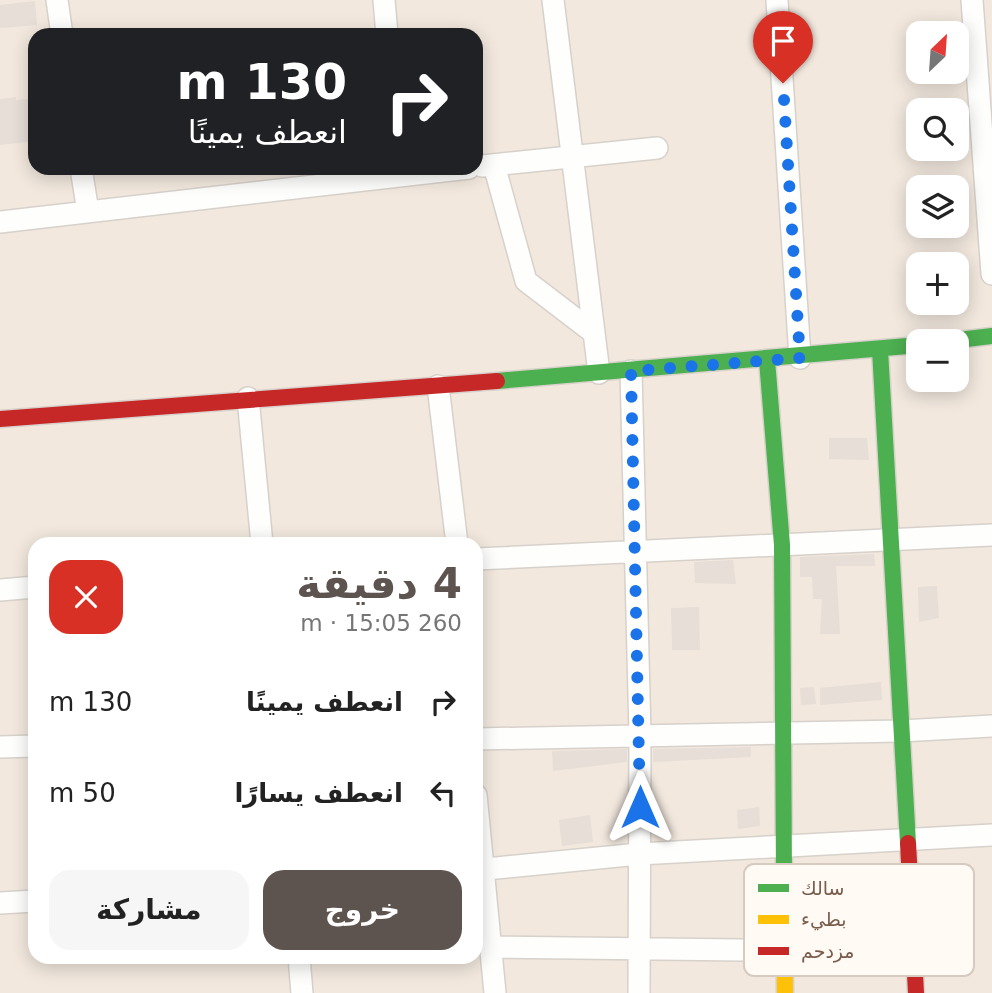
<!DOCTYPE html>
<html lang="ar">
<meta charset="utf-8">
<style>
body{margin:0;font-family:"DejaVu Sans",Cairo,sans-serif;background:#f6f6f6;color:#222;direction:rtl;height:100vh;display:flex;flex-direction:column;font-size:26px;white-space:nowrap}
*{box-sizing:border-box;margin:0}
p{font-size:23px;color:#767676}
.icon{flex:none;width:38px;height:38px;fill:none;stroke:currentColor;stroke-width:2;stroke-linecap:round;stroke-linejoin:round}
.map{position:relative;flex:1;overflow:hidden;direction:ltr}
.details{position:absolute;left:28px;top:537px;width:455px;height:427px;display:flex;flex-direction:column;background:#fff;border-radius:21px;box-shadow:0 4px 18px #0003;direction:rtl}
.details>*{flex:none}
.guide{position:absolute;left:28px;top:28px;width:455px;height:147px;border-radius:21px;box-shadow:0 4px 18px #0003;direction:rtl;background:#202124;color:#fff;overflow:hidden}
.needle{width:46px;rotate:25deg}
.fabs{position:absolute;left:906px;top:21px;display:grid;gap:14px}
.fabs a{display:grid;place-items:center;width:63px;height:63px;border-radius:14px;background:#fff;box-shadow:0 4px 18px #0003;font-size:35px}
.pin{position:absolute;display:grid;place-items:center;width:60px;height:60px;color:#fff;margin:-72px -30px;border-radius:50% 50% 50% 0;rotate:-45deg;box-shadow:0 0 7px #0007}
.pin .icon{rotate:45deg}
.me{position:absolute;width:77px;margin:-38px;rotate:0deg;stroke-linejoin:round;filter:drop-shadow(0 0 5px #0008)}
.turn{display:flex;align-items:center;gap:24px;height:147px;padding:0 21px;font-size:32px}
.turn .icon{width:91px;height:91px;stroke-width:2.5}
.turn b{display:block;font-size:49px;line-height:60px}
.round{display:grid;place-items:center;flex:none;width:74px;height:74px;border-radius:21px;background:#f6f6f6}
.overview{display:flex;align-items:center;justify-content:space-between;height:119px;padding:0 21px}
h1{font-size:42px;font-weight:700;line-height:52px;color:#5d544f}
.action{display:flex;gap:14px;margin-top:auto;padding:14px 21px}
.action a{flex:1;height:80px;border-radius:21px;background:#5d544f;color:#fff;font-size:28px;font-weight:700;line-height:80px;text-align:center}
.action a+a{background:#f6f6f6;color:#222}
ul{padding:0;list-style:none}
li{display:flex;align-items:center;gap:21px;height:91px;padding:0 21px}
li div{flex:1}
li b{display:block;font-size:26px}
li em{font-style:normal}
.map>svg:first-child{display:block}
.residential{fill:#f2e8de;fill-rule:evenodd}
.building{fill:#e6ded7}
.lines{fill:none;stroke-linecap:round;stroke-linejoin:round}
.street-casing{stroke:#d7d1cb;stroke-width:24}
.fast-casing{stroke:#d9d2cb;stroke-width:19}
.slow-casing{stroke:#d9d2cb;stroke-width:19}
.jam-casing{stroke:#d9d2cb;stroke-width:19}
.street{stroke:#fefefd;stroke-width:21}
.fast{stroke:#4caf50;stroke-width:16}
.slow{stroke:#ffc107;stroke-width:16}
.jam{stroke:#c62828;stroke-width:16}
.route{stroke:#1a73e8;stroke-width:12;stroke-dasharray:0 21.6}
.key{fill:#fffaf3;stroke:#d7cbc1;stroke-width:2}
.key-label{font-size:19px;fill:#7a5c4d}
</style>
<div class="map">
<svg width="992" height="993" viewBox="0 0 992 993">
<rect width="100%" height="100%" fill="#f9f5f0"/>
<path class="residential" d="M0 0H992V993H0ZM919 33H957V72H919ZM35 35H476V168H35ZM919 110H957V149H919ZM919 187H957V226H919ZM919 264H957V303H919ZM919 341H957V380H919ZM35 544H476V957H35Z"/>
<path class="building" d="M35 1 37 25 0 28V5Z
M16 97V100L35 98V141L0 145V99Z
M829 438H867L869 460 829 459Z
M874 554 875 566H836L840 634H820L822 599H813L812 577H800V557Z
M733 560 736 584 695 583 694 562Z
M937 586 939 618 919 622 918 587Z
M699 607 700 650H672L671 608Z
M881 682 882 700 820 705V688Z
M814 687 816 704 801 705 800 688Z
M751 747V757L653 762V749Z
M627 749V762L553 771 552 751Z
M759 807 760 826 738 829 737 810Z
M590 815 593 842 562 846 559 820Z"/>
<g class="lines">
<g class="street-casing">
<path id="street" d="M57 0 62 35
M384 0 387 35
M553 0 599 373
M777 0 800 358
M972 0 992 274
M494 165 526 281 594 333
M482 166 657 148
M81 168 88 212
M0 222 469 168
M631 371 640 736 639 993
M438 386 457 544
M248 398 262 544
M476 559 992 535
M0 590 35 587
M476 739 901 731 992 726
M0 747 35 746
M476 795 495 993
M476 870 639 854 992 835
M0 903 35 901
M490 947 913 952
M299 957 302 993"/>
</g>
<g class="fast-casing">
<path id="fast" d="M950 341 992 336
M880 350 908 843
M767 360 782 545 784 877
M497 381 919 345"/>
</g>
<g class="slow-casing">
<path id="slow" d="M784 877 785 993"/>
</g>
<g class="jam-casing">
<path id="jam" d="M0 419 497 381
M908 843 916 993"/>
</g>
<use href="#street" class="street"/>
<use href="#fast" class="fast"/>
<use href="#slow" class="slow"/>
<use href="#jam" class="jam"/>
</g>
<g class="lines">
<path class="route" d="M640 807 631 371 800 358 783 83"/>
</g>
<rect x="744" y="864" width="230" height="112" rx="10" class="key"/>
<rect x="758" y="884" width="31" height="8" fill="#4caf50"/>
<rect x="758" y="915" width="31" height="9" fill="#ffc107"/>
<rect x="758" y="947" width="31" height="8" fill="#c62828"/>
<g class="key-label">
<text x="801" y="895">سالك</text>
<text x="801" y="926">بطيء</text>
<text x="801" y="958">مزدحم</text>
</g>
</svg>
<div class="fabs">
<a><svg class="needle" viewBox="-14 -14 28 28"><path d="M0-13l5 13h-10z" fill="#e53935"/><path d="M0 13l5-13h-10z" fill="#767676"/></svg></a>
<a><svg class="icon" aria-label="search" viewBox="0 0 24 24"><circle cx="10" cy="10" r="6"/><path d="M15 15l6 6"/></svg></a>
<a><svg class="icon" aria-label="layers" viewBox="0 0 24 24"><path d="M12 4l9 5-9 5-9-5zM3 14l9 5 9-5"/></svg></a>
<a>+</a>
<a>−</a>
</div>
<div class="pin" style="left:783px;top:83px;background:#d93025"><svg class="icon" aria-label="arrive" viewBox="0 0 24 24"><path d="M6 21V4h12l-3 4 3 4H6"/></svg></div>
<svg class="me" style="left:640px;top:807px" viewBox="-20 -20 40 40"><path d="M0-17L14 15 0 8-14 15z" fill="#1a73e8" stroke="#fff" stroke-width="4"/></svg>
<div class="guide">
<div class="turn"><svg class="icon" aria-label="right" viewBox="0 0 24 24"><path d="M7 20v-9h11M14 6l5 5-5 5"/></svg><div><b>130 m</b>انعطف يمينًا</div></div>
</div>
<section class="details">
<div class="overview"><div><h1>4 دقيقة</h1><p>260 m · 15:05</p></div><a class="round" style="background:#d93025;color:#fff"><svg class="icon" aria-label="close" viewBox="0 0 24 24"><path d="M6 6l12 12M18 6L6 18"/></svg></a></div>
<ul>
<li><svg class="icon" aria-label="right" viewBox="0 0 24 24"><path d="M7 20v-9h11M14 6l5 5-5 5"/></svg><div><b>انعطف يمينًا</b></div><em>130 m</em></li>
<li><svg class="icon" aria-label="left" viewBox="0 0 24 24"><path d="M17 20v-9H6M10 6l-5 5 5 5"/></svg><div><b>انعطف يسارًا</b></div><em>50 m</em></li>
</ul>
<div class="action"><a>خروج</a><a>مشاركة</a></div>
</section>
</div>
